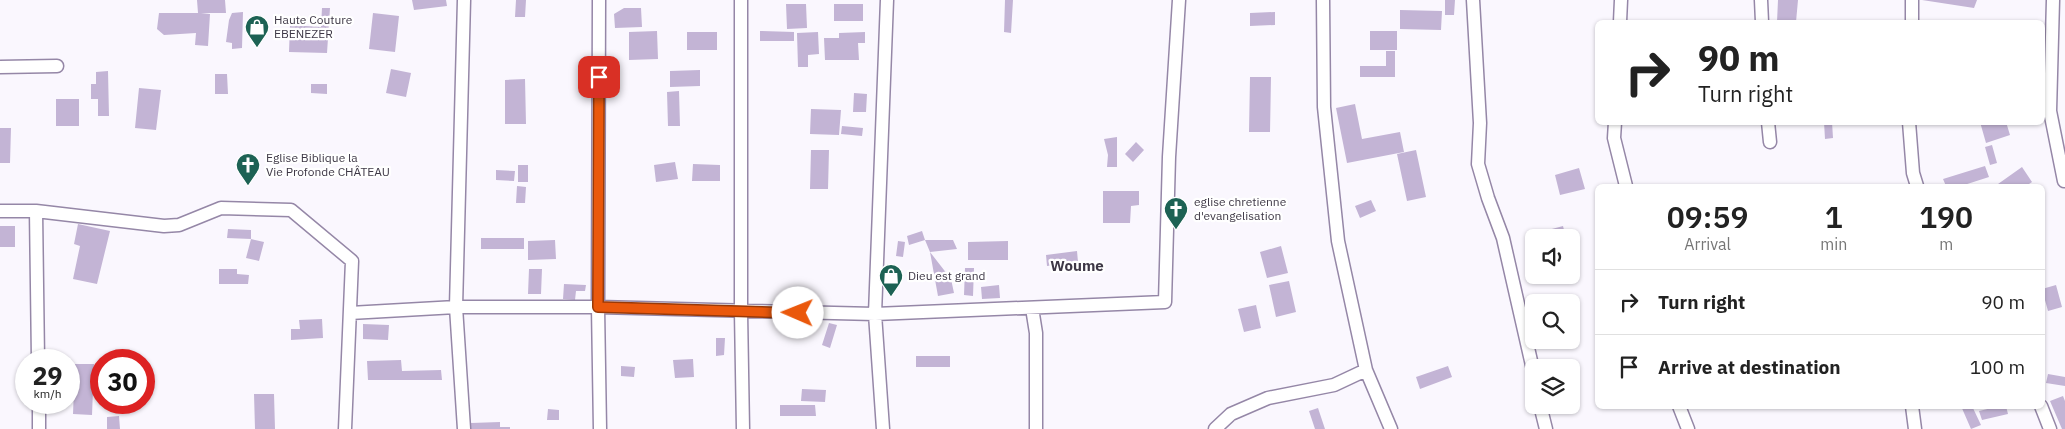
<!DOCTYPE html>
<meta charset="utf-8">
<style>
body{margin:0;font-family:"IBM Plex Sans",sans-serif;background:#f6f6f6;color:#222;height:100vh;display:flex;flex-direction:column;font-size:19px;white-space:nowrap}
*{box-sizing:border-box;margin:0}
p{font-size:16px;color:#767676}
.icon{flex:none;width:28px;height:28px;fill:none;stroke:currentColor;stroke-width:2;stroke-linecap:round;stroke-linejoin:round}
.map{position:relative;flex:1;overflow:hidden}
.details{position:absolute;left:1595px;top:184px;width:450px;height:225px;display:flex;flex-direction:column;background:#fff;border-radius:8px;box-shadow:0 1px 4px #0004}
.details>*{flex:none}
.top-card{position:absolute;left:1595px;top:20px;width:450px;height:105px;border-radius:8px;box-shadow:0 1px 4px #0004;background:#fff;color:#222;overflow:hidden}
.controls{position:absolute;left:1525px;top:229px;display:grid;gap:10px}
.controls a{display:grid;place-items:center;width:55px;height:55px;border-radius:8px;background:#fff;box-shadow:0 1px 4px #0004;font-size:25px}
.speed{position:absolute;left:15px;top:349px;display:flex;gap:10px;font-size:25px;font-weight:700;text-align:center}
.speed>*{display:grid;place-content:center;width:65px;height:65px;border-radius:50%;background:#fff;box-shadow:0 1px 4px #0004;line-height:1}
.speed small{font-size:12px;font-weight:400}
.speed .limit{border:8px solid #d22;background:#fff;color:#111}
.pin{position:absolute;display:grid;place-items:center;width:42px;height:42px;color:#fff;margin:-21px;border-radius:10px;box-shadow:0 2px 8px #0006}
.me{position:absolute;width:55px;margin:-28px;rotate:271deg;stroke-linejoin:round;filter:drop-shadow(0 0 4px #0008)}
.turn{display:flex;align-items:center;gap:18px;height:105px;padding:0 20px;font-size:22px}
.turn .icon{width:65px;height:65px;stroke-width:2.5}
.turn b{display:block;font-size:35px;line-height:42px}
.eta{display:flex;justify-content:space-evenly;align-items:center;height:85px;text-align:center}
.eta b{font-size:30px;font-weight:600;line-height:35px}
ul{padding:0;list-style:none}
li{display:flex;align-items:center;gap:15px;height:65px;padding:0 20px;border-top:1px solid #e0e0e0}
li div{flex:1}
li b{display:block;font-size:19px}
li em{font-style:normal}
.map>svg:first-child{display:block}
.building{fill:#c3b4d5}
.lines{fill:none;stroke-linecap:round;stroke-linejoin:round}
.minor-casing{stroke:#9587a7;stroke-width:15}
.minor{stroke:#fff;stroke-width:12}
.route-casing{stroke:#983908;stroke-width:12}
.route{stroke:#ea580c;stroke-width:9}
.labels{text-anchor:middle;stroke-width:4.5;stroke-linejoin:round;paint-order:stroke}
.poi-label{font-size:12px;fill:#3e3846;stroke:#fff;text-anchor:start}
.quarter-label{font-size:15px;font-weight:bold;fill:#3e3846;stroke:#fff}
</style>
<div class="map">
<svg width="2065" height="429" viewBox="0 0 2065 429">
<rect width="100%" height="100%" fill="#faf7fe"/>
<path class="building" d="M197 0H225L226 13H201L210 14 208 46 195 45 196 33 164 35 157 29 159 13H198Z
M412 0H446L447 6 414 10Z
M516 0H526L525 17H515Z
M1005 0H1013L1011 33 1004 32Z
M1445 0H1455L1454 15H1445Z
M1778 0H1798L1796 22H1777Z
M1922 0H1977L1974 8Z
M786 4H806L807 28 787 29Z
M834 4H863V21H834Z
M322 8H330L327 53 289 52 290 25 321 27Z
M624 8H641L642 27 615 28 614 14Z
M1400 10 1442 11 1441 30 1400 29Z
M243 12 242 48 232 49V43L226 42 229 20 232 13Z
M1275 12V25L1250 26V13Z
M373 13 399 16 395 52 369 49Z
M657 31 658 59 629 60V32Z
M760 31 794 32V41H760Z
M1370 31H1397V50H1370Z
M687 32H717V50H687Z
M818 32 819 54 808 55V67H798L797 33Z
M865 32V43H858L859 60H825L824 38H839V33Z
M1386 51H1395V77H1360V66H1386Z
M391 69 411 73 406 97 386 93Z
M700 70V86L670 87V71Z
M108 71 109 116H98V99H91V84H96V72Z
M215 74H227L228 94H215Z
M1250 77H1271L1270 132H1249Z
M525 79 526 124H505V80Z
M311 84H327V94L311 93Z
M139 88 161 90 156 130 135 128Z
M679 91 680 126H668L667 92Z
M854 93 867 94 866 112H853Z
M56 99H79V126H56Z
M1355 104 1362 139 1400 132 1404 152 1347 163 1336 108Z
M811 109 841 110 839 135 810 134Z
M1824 122H1832L1833 138 1825 139Z
M1980 122H2006L2010 135 1986 143Z
M842 126 863 128 862 136 841 134Z
M0 128H11L10 163H0Z
M1117 137V167H1107L1108 155 1104 139Z
M1136 142 1144 150 1133 162 1125 154Z
M1992 145 1997 163 1990 165 1985 147Z
M811 150H829L828 189H810Z
M1416 150 1426 197 1407 201 1397 154Z
M675 162 678 179 656 182 654 165Z
M693 164 720 165V181H692Z
M518 165H528V182H518Z
M1985 166 1989 177 1961 186H1946L1943 179Z
M2022 167 2032 182 2026 186H2000L1998 184Z
M1579 168 1585 189 1560 195 1555 175Z
M496 170 515 171 514 181 496 180Z
M517 186 526 187 525 203H516Z
M1103 191H1139V205L1131 206 1130 223H1103Z
M1371 200 1376 211 1360 218 1355 206Z
M78 224 110 231 97 284 73 279 80 246 74 244Z
M0 226H15V247H0Z
M1563 226 1566 238H1538L1537 233Z
M228 229 251 230V239L227 238Z
M922 231 925 240H953L957 249 930 252 951 279 954 293 938 296 930 252 925 240 909 245 907 236Z
M481 238H524V249H481Z
M251 239 264 242 259 261 246 258Z
M555 240 556 259 528 260V241Z
M898 241 905 242 903 257 896 256Z
M1008 241V260H968V242Z
M1281 246 1288 273 1267 278 1260 252Z
M1077 251 1078 262 1047 266 1046 255Z
M965 268H974L973 296 964 295Z
M219 269H237V274L249 275 248 284H219Z
M529 269H542L541 294H528Z
M1289 281 1296 312 1276 317 1269 285Z
M564 284 586 285 585 291H576L575 300 563 299Z
M999 285 1000 298 982 299 981 287Z
M2056 285 2062 307 2048 311 2042 289Z
M1256 305 1261 328 1244 332 1238 309Z
M322 319 323 338 291 340V329H300L299 320Z
M829 323 837 325 830 348 822 345Z
M363 324 389 325 388 340 363 339Z
M716 338H725L724 355 716 356Z
M916 356H950V367H916Z
M693 359 694 377 675 378 673 360Z
M401 360 402 371 441 370 442 380H368L367 361Z
M75 364H94L92 415 73 414Z
M621 366 635 367 634 377 621 376Z
M1448 366 1452 377 1420 389 1416 377Z
M98 368 101 369V387H97Z
M2048 374 2065 377V386L2046 383Z
M802 389 826 390 825 402 801 401Z
M254 394H274L275 429H255Z
M2063 396 2065 401V429H2062L2050 401Z
M780 405H815L816 416H780Z
M1961 406H1972L1981 425 1971 429Z
M2000 406H2006L2008 414 1982 420 1979 411Z
M1318 408 1325 429H1315L1309 411Z
M548 409 559 410V420H547Z
M119 416 120 429H107V417Z
M500 422V427H510V429H471V423Z"/>
<g class="lines">
<g class="minor-casing">
<path id="minor" d="M464 0 456 307 464 429
M599 0 598 307 600 429
M741 0V312L743 429
M1323 0 1324 107 1338 241 1366 370 1391 429
M1473 0 1480 123 1478 164 1488 198 1503 238 1534 374
M1761 0 1762 22
M2053 0 2050 111 2064 181
M1620 22 1621 0
M1912 22V0
M0 67 57 66
M1615 122 1614 138 1626 186
M1768 122 1770 142
M1909 122 1913 173 1917 186
M0 211H36L164 226 179 225 221 208 291 210 352 261 345 429
M36 211 38 360
M1032 308 1036 333V429
M350 313 456 307H598L875 314 1165 302 1169 157 1179 0
M39 402V429
M1540 405 1546 429
M1679 406 1688 429
M1912 406 1915 429
M2041 406 2050 429
M883 429 875 314 887 0
M1215 429 1231 414 1268 398 1334 385 1366 370"/>
</g>
<use href="#minor" class="minor"/>
</g>
<g class="lines">
<g class="route-casing">
<path id="route" d="M599 77 598 307 798 313"/>
</g>
<use href="#route" class="route"/>
</g>
<defs>
<g id="shop-pin" transform="scale(1.25)"><path d="M0 17L-7.5 6A9.5 9.5 0 1 1 7.5 6Z" fill="#1d6254" stroke="#fff"/><path d="M-5-2.5h2.3a2.7 3.5 0 0 1 5.4 0H5L5.5 6h-11ZM-1.5-2.5h3a1.5 2.3 0 0 0-3 0Z" fill="#fff"/></g>
<g id="church-pin" transform="scale(1.25)"><path d="M0 17L-7.5 6A9.5 9.5 0 1 1 7.5 6Z" fill="#1d6254" stroke="#fff"/><path d="M-1.2-6h2.4v3.5h3.3v2.4h-3.3V6h-2.4V-.1h-3.3v-2.4h3.3Z" fill="#fff"/></g>
</defs>
<g fill-rule="evenodd">
<use href="#shop-pin" x="257" y="27"/>
<use href="#church-pin" x="248" y="165"/>
<use href="#church-pin" x="1176" y="209"/>
<use href="#shop-pin" x="891" y="276"/>
</g>
<g class="labels">
<g class="poi-label">
<text x="274" y="24">Haute Couture<tspan x="274" dy="14">EBENEZER</tspan></text>
<text x="266" y="162">Eglise Biblique la<tspan x="266" dy="14">Vie Profonde CHÂTEAU</tspan></text>
<text x="1194" y="206">eglise chretienne<tspan x="1194" dy="14">d'evangelisation</tspan></text>
<text x="908" y="280">Dieu est grand</text>
</g>
<g class="quarter-label">
<text x="1077" y="271">Woume</text>
</g>
</g>
</svg>
<div class="controls">
<a><svg class="icon" aria-label="sound" viewBox="0 0 24 24"><path d="M4 9h4l5-4v14l-5-4H4zM17 9q2 3 0 6"/></svg></a>
<a><svg class="icon" aria-label="search" viewBox="0 0 24 24"><circle cx="10" cy="10" r="6"/><path d="M15 15l6 6"/></svg></a>
<a><svg class="icon" aria-label="layers" viewBox="0 0 24 24"><path d="M12 4l9 5-9 5-9-5zM3 14l9 5 9-5"/></svg></a>
</div>
<div class="speed"><div>29<small>km/h</small></div><div class="limit">30</div></div>
<div class="pin" style="left:599px;top:77px;background:#d93025"><svg class="icon" aria-label="arrive" viewBox="0 0 24 24"><path d="M6 21V4h12l-3 4 3 4H6"/></svg></div>
<svg class="me" style="left:798px;top:313px" viewBox="-20 -20 40 40"><circle r="19" fill="#fff"/><path d="M0-13L10 11 0 6-10 11z" fill="#ea580c"/></svg>
<div class="top-card">
<div class="turn"><svg class="icon" aria-label="right" viewBox="0 0 24 24"><path d="M7 20v-9h11M14 6l5 5-5 5"/></svg><div><b>90 m</b>Turn right</div></div>
</div>
<section class="details">
<div class="eta">
<div><b>09:59</b><p>Arrival</p></div>
<div><b>1</b><p>min</p></div>
<div><b>190</b><p>m</p></div>
</div>
<ul>
<li><svg class="icon" aria-label="right" viewBox="0 0 24 24"><path d="M7 20v-9h11M14 6l5 5-5 5"/></svg><div><b>Turn right</b></div><em>90 m</em></li>
<li><svg class="icon" aria-label="arrive" viewBox="0 0 24 24"><path d="M6 21V4h12l-3 4 3 4H6"/></svg><div><b>Arrive at destination</b></div><em>100 m</em></li>
</ul>
</section>
</div>
